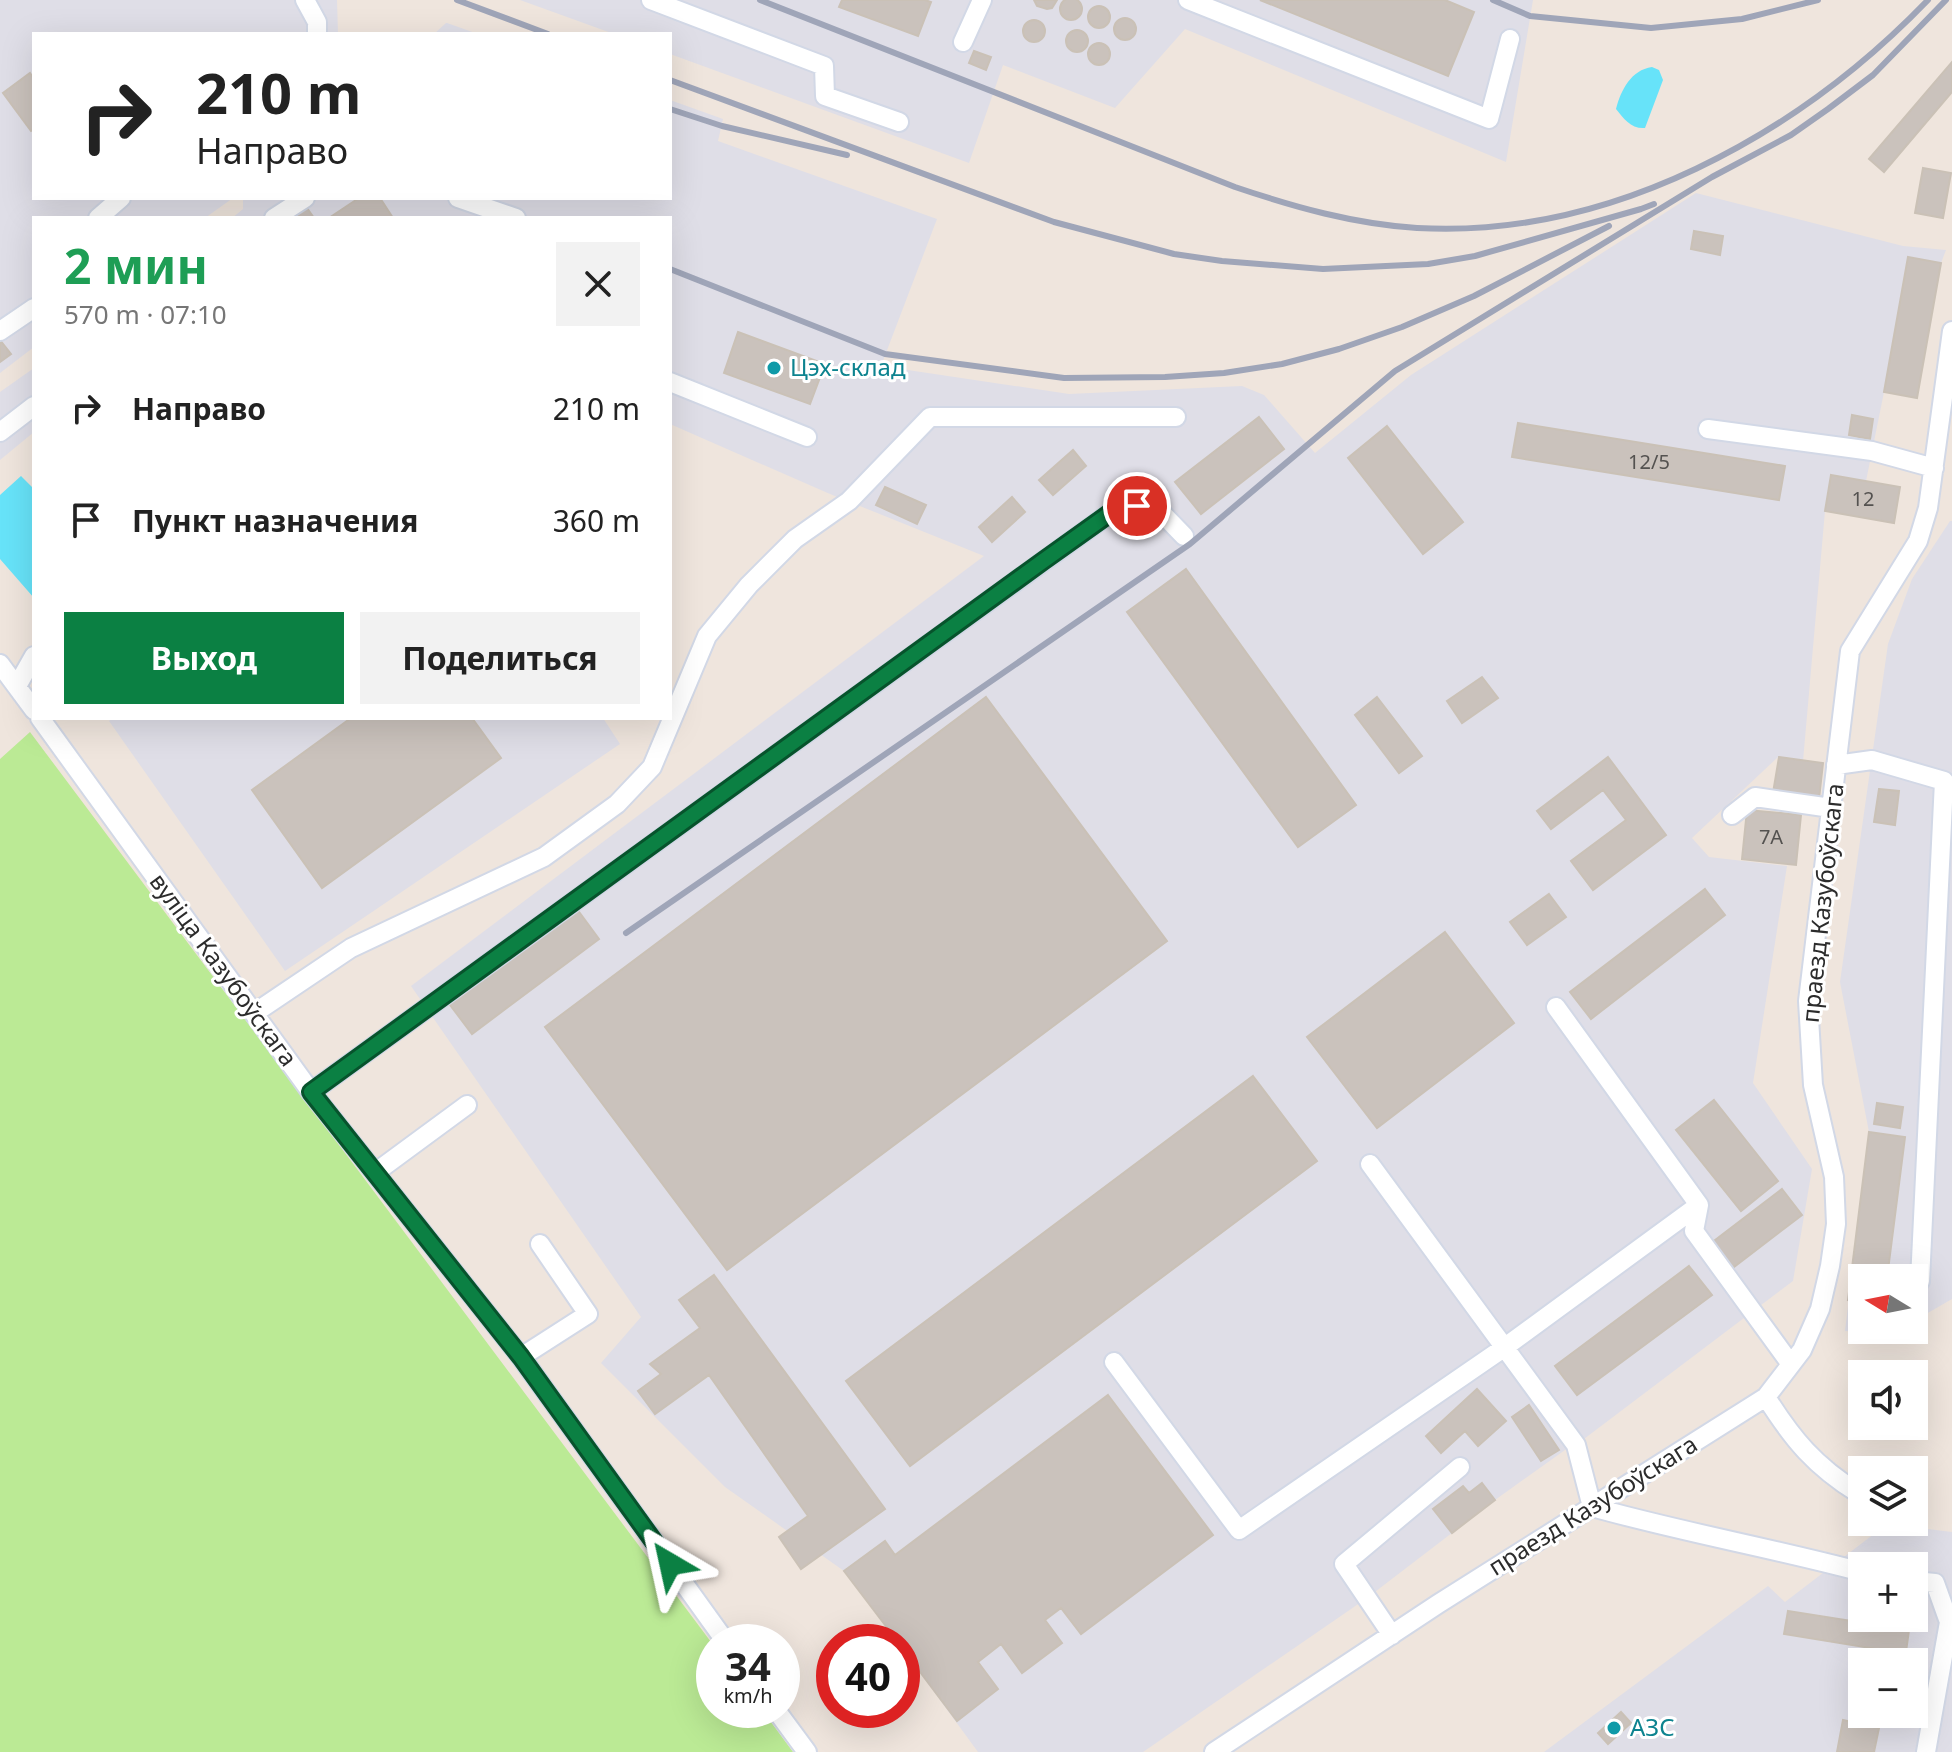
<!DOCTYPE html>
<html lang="ru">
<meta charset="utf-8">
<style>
body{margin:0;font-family:"Noto Sans",sans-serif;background:#f2f2f2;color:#222;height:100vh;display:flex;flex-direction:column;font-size:30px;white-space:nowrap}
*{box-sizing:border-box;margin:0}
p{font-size:26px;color:#767676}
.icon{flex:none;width:44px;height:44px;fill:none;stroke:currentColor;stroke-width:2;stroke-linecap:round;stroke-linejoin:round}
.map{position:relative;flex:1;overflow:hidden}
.panel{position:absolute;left:32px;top:216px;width:640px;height:504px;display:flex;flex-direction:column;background:#fff;border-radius:0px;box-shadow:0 8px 32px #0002}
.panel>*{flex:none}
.banner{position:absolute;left:32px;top:32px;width:640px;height:168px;border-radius:0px;box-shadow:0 8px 32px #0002;background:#fff;color:#222;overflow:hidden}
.needle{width:52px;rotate:280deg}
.fabs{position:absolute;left:1848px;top:1264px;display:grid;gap:16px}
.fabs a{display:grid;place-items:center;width:80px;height:80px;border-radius:0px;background:#fff;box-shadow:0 8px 32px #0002;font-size:40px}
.speed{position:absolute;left:696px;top:1624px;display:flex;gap:16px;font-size:40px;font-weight:700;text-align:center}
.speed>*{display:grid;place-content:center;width:104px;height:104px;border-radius:50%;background:#fff;box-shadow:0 8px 32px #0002;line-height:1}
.speed small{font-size:20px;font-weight:400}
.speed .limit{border:12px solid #d22;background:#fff;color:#111}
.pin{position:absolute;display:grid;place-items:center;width:68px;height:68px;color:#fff;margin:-34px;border:4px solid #fff;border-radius:50%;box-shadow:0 2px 8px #0007}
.me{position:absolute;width:88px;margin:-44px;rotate:324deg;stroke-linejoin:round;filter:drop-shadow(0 0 6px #0008)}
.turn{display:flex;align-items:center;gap:28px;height:168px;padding:0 32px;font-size:36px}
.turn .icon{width:104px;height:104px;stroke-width:2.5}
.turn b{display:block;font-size:56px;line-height:68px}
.round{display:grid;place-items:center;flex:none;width:84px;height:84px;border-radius:0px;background:#f2f2f2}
.overview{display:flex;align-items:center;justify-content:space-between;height:136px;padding:0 32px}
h1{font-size:48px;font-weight:700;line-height:60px;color:#1e9e55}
.cta{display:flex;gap:16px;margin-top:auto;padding:16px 32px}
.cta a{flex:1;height:92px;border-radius:0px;background:#0b8043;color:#fff;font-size:32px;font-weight:700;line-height:92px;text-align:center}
.cta a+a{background:#f2f2f2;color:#222}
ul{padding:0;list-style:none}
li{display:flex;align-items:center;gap:24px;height:112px;padding:0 32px}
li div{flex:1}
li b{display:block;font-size:30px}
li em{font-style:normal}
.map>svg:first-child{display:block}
.industrial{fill:#dfdee7;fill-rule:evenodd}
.green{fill:#bbea95}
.water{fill:#67e3f9}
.building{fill:#cac2bc;stroke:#cac1b6;stroke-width:2}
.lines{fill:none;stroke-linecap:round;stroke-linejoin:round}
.minor-casing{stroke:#d2d8e6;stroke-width:22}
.minor{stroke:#fff;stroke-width:18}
.rail{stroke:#9fa5b8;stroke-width:6}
.route-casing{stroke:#07532c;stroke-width:20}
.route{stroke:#0b8043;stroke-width:14}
.culture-dot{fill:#0f9aa8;stroke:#fff;stroke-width:3}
.labels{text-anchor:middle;stroke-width:6;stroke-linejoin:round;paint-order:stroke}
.number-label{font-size:20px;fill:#545250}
.culture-label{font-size:24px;fill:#0d838f;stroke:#fff;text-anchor:start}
.street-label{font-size:24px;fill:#2c2c2c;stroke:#fff}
</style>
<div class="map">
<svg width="1952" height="1752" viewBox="0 0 1952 1752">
<rect width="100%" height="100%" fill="#efe5dd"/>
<path class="industrial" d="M0 0H337L338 34H34V198H233L205 218H34V347L0 373Z
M520 0H1533L1506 162 1185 29 1115 108 1003 65 969 163 670 54V34H614Z
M446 23H447L478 34H434Z
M670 100 723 119 718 141 937 219 881 366 1069 394 1242 386 1264 395 1315 453 1411 375 1696 193 1903 246 1946 250 1941 263 1917 398 1884 392 1866 481 1900 487 1894 523 1825 511 1803 761 1778 757 1692 838 1709 857 1787 866 1753 1083 1812 1169 1793 1281 1576 1445 1565 1450 1495 1500 1367 1598 1143 1752H978L902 1648V1642H898L844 1571 725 1487 601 1363 641 1317 411 986 984 556 830 494 670 424V218H232L243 209V198H670Z
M34 368V432L0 460V392Z
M1950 521H1952V1299L1914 1321V1278H1862V1330H1897L1891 1334 1845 1331 1869 1132 1840 982 1888 644 1912 579Z
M113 718H603L620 744 285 971 109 721Z
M1887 1524 1952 1532V1752H1544L1768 1586 1785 1602ZM1862 1566H1914V1618H1862ZM1862 1662H1914V1714H1862Z"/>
<path class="green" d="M30 732 714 1646V1710H762L793 1752H0V759Z"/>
<path class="water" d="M1652 67 1659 70 1663 80 1645 128C1631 129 1624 119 1616 109 1621 90 1631 70 1652 67Z
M21 476 34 489V598L0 559V495Z"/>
<path class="building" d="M1060 9a11 11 0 1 1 22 0a11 11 0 1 1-22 0Z
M842 0H925L931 2 918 36 839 7Z
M1034 0H1057L1052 8 1047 9 1037 6Z
M1260 0H1445L1474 12 1448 76Z
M1088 17a11 11 0 1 1 22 0a11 11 0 1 1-22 0Z
M1114 29a11 11 0 1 1 22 0a11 11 0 1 1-22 0Z
M1023 31a11 11 0 1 1 22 0a11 11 0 1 1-22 0Z
M1066 41a11 11 0 1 1 22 0a11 11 0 1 1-22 0Z
M1088 54a11 11 0 1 1 22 0a11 11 0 1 1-22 0Z
M974 51 991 57 986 70 969 63Z
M1952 62V92L1884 172 1869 159Z
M30 73 34 79V129L31 131 3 93Z
M1923 168 1951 173 1943 218 1915 213Z
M359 198H380L393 218H329Z
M307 208 314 218H294Z
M1694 231 1723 236 1720 255 1691 249Z
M1908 257 1941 263 1917 398 1884 392Z
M738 332 825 364 810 404 724 373Z
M0 340 11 354 0 362Z
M1852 415 1873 419 1870 439 1849 435Z
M1259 417 1284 449 1201 514 1175 482Z
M1518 423 1785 466 1779 500 1512 457Z
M1387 426 1463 522 1423 554 1348 458Z
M1073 450 1086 466 1053 495 1039 480Z
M1831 475 1900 487 1894 523 1825 511Z
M885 487 926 505 917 524 876 505Z
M1012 497 1025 512 992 542 979 527Z
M1186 569 1356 805 1298 847 1127 612Z
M1482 677 1498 698 1462 723 1447 701Z
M986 697 1167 941 727 1270 545 1027Z
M1377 697 1422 756 1399 773 1355 715Z
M351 718H472L501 758 322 888 252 790Z
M1608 757 1666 835 1593 890 1571 861 1626 820 1603 790 1551 829 1537 811Z
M1779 757 1823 763 1819 799 1773 793Z
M1879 789 1899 791 1895 825 1874 822Z
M1747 810 1801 815 1796 865 1742 859Z
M1705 889 1725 915 1591 1019 1570 992Z
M1549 894 1566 917 1527 945 1510 922Z
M574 905 599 939 472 1034 447 1001Z
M1445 932 1514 1023 1377 1128 1307 1037Z
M1253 1076 1317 1161 910 1466 846 1381Z
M1714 1100 1778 1181 1741 1211 1676 1130Z
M1877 1103 1903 1107 1900 1128 1874 1124Z
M1869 1132 1905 1137 1887 1278H1862V1301L1848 1300Z
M1782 1189 1802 1215 1730 1270 1710 1244Z
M1689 1266 1712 1295 1577 1395 1555 1366Z
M714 1275 885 1509 801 1569 779 1537 808 1516 709 1375 655 1414 638 1391 661 1374 650 1364 700 1328 679 1300Z
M1477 1389 1506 1421 1478 1446 1465 1431 1441 1453 1426 1436Z
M1108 1395 1213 1535 1081 1634 1061 1608 1045 1620 1062 1643 1022 1673 1001 1644 978 1662 998 1689 957 1721 902 1648V1642H898L844 1571 885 1541 895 1555Z
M1529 1405 1559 1450 1541 1461 1512 1417Z
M1482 1483 1495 1500 1452 1533 1433 1509 1463 1486 1469 1493Z
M1788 1611 1909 1630 1905 1659 1888 1657 1889 1651 1784 1634Z
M1621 1712 1631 1723 1608 1744 1598 1733Z
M1843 1720 1879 1728 1874 1752H1837Z"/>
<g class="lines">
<g class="minor-casing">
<path id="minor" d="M305 0 317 22V34
M651 0 824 66 825 96 899 122
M1188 0 1489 119 1510 39
M963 42 982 0
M458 198 516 218
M98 218 121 198
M274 218 305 198
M0 331 34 308
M670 382 807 437
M1708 429 1872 451 1934 468
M0 432 34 406
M0 664 34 710
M17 686 34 656
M40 718 311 1092 521 1357 726 1642
M1836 765 1872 760 1944 781 1920 1281
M1732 815 1755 797 1831 808
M1556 1007 1699 1205 1694 1231 1790 1363
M256 1012 351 948 544 857 617 804 652 767 707 636 749 585 795 539 849 501 930 417H1176
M311 1092 1120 506H1155L1184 536
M1370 1164 1576 1445 1592 1507C1681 1532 1772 1548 1862 1572
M376 1172 467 1105
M521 1357 588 1314 540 1244
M1114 1362 1239 1530 1505 1347 1699 1205
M1766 1397C1793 1440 1815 1466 1858 1493
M1914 1581 1935 1583 1949 1622 1926 1752
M1392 1635 1344 1564 1460 1467
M776 1710 807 1752
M1214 1752 1438 1604 1766 1397 1802 1350 1820 1309 1830 1266 1836 1224 1834 1177 1813 1085 1808 1001 1850 651 1918 541 1928 508 1952 331"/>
</g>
<use href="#minor" class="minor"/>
<path class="rail" d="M457 0 548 34
M760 0 1235 187C1294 207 1354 224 1417 228 1610 239 1798 135 1928 0
M1493 0 1530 16 1651 28 1742 19 1818 0
M670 80 1054 222 1174 254 1222 261 1323 269 1428 264 1475 256 1641 209 1654 204
M670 109 722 126 847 155
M670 269 885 354 1064 378 1165 377 1224 373 1282 364 1339 349 1402 327 1474 296 1609 226
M626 933 1190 544 1395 371 1712 177 1791 135 1828 109 1873 75 1946 0"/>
</g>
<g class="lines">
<g class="route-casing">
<path id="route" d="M670 1564 521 1357 311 1092 1043 561 1120 506H1137"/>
</g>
<use href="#route" class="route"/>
</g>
<g class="culture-dot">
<circle cx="774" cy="368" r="8"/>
<circle cx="1614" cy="1728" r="8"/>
</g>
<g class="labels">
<g class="number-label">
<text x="1649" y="469">12/5</text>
<text x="1863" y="506">12</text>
<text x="1771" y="844">7А</text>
</g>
<g class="culture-label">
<text x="790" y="376">Цэх-склад</text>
<text x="1630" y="1736">АЗС</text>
</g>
<g class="street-label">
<text transform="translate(1823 903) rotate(-84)" y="8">праезд Казубоўскага</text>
<text transform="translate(223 970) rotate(54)" y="8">вуліца Казубоўскага</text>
<text transform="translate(1593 1506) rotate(-32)" y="8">праезд Казубоўскага</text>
</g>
</g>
</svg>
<div class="fabs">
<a><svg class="needle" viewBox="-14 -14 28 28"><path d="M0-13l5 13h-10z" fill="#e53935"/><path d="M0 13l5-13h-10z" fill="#767676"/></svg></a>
<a><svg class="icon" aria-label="sound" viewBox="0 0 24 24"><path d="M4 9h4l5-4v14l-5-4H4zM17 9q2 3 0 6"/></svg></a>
<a><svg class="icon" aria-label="layers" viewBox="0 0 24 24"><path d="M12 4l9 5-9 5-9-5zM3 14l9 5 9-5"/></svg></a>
<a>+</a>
<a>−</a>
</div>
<div class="speed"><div>34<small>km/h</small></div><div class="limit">40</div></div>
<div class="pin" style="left:1137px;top:506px;background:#d93025"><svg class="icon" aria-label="arrive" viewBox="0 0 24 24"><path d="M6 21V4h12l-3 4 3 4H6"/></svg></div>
<svg class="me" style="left:670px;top:1564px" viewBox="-20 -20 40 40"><path d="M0-17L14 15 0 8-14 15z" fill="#0b8043" stroke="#fff" stroke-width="4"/></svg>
<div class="banner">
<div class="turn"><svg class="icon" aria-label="right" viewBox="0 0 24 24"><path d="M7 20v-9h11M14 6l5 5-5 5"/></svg><div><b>210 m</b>Направо</div></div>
</div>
<section class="panel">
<div class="overview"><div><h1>2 мин</h1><p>570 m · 07:10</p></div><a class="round"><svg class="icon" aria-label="close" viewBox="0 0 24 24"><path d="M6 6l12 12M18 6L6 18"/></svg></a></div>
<ul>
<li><svg class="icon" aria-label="right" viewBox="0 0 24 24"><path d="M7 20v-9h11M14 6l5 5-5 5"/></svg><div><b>Направо</b></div><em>210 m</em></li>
<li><svg class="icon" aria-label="arrive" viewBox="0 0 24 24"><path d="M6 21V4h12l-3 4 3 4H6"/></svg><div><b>Пункт назначения</b></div><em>360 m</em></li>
</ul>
<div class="cta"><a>Выход</a><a>Поделиться</a></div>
</section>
</div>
